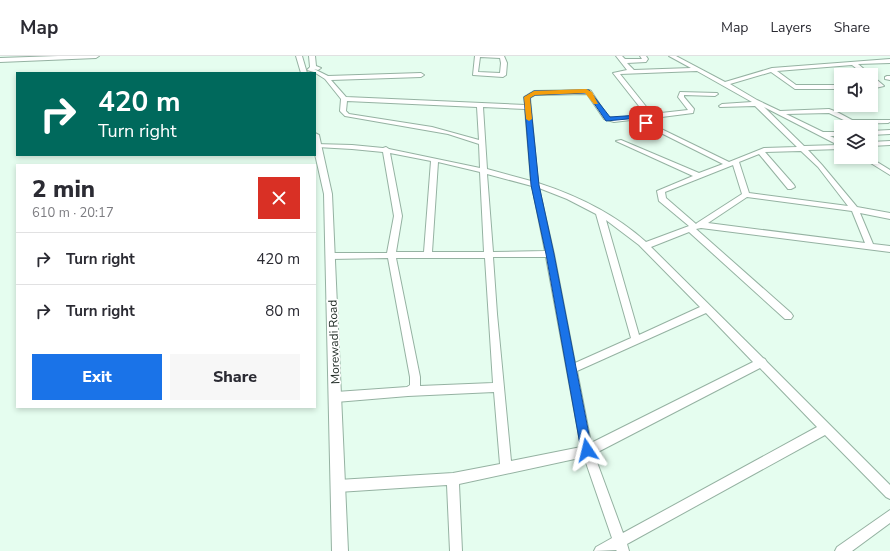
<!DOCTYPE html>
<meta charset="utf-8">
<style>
body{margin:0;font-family:"Nunito Sans",sans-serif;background:#f7f7f7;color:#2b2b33;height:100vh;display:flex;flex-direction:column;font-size:15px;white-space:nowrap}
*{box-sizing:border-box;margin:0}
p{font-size:13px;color:#7c7c81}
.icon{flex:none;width:22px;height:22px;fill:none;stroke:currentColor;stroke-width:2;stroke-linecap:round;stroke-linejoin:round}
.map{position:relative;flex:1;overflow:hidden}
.drawer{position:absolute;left:16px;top:108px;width:300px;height:244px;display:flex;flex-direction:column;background:#fff;border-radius:0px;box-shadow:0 2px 6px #0003}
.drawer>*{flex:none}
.banner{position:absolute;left:16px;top:16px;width:300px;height:84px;border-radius:0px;box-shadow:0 2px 6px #0003;background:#00695c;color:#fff;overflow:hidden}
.fabs{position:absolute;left:834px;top:12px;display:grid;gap:8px}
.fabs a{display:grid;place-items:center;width:44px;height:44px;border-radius:0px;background:#fff;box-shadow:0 2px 6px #0003;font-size:20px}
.pin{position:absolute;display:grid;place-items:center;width:34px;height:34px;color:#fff;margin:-17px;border-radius:8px;box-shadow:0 2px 6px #0006}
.me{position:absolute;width:44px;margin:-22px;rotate:350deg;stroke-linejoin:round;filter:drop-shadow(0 0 3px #0008)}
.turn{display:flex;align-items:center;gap:14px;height:84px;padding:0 16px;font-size:18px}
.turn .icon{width:52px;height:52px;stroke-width:2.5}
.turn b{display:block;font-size:28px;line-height:34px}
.round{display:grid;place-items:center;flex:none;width:42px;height:42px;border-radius:0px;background:#f7f7f7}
.overview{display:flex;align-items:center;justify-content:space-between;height:68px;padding:0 16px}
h1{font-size:24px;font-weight:800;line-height:30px}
.action{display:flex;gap:8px;margin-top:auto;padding:8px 16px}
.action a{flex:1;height:46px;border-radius:0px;background:#1a73e8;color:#fff;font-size:16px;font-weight:800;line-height:46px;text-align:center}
.action a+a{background:#f7f7f7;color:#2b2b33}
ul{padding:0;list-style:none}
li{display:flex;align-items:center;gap:12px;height:52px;padding:0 16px;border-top:1px solid #e1e1e2}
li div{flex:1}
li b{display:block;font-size:15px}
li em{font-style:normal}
header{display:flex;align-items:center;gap:24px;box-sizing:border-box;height:56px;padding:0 20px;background:#fff;border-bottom:1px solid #e1e1e2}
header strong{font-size:19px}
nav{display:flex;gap:22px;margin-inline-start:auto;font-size:14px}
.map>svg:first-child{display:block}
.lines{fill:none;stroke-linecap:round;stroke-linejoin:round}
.minor-casing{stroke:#95b2a2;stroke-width:2}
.major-casing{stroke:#95b2a2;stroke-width:2}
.minor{fill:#fff;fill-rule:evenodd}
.major{fill:#fff;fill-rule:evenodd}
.route{fill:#1a73e8;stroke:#114b97}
.slow{fill:#f59e0b}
.labels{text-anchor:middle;stroke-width:3.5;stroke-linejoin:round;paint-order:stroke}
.street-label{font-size:12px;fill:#1d2822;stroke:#fff}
</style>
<header>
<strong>Map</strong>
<nav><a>Map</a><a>Layers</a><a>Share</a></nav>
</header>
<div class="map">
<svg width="890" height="495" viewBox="0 0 890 495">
<rect width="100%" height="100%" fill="#e5fdef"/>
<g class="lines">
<g class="minor-casing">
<path id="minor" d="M58 0H99L96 2 0 6V2Z
M309 0H315L316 10 321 12 318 14 314 13 328 20 421 17 424 19 421 21 331 24 346 41 525 49 524 41 534 35 589 34 591 35 608 61 614 62 636 60 639 58 646 59 613 17 627 14 616 0H622L625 3H642L640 0H646L648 3 646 6 627 7 634 14 691 12 669 0H676L725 26 772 12 890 3V7L858 8 883 29 884 30 871 33V29H876L871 24V19H865L852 9 777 15 796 29H841V33H795L771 16 730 28 757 44 780 55 829 53 837 56 852 64H890V66L888 67 852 68 829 57 786 58 823 76H841V80H830L841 85V93L808 94 822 109 857 151 890 157V163L860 157 873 188 890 190V196L701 172 696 173 791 257 793 260 791 263H785L689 176 651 191 763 302 765 303 767 306 890 429V443L886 441 825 379 627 488 629 495H617L616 494 594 495 596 491 612 482 584 401 459 428 462 495H450L447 429 338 436 334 434 332 430 334 426 338 424 453 417 500 408 494 336 408 340 336 346 332 344 331 341 332 338 336 336 407 331 410 329V321L388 202 330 203 326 200 330 197H387L394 160 383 96 352 93 317 91 315 90V88L352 89 383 92 386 91 389 93 480 112 479 88 448 78 345 60 340 55 341 43 325 23 314 16 307 14 310 11ZM697 15 752 46 722 48 719 50 720 51 755 50 797 91 764 92 729 106 651 68 646 63 693 57 694 53 684 41V39L715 40 718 38 717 37 680 36 678 41 688 54 652 58 620 18ZM587 38 604 63 614 66 639 63 647 70 723 108 699 117 621 84 616 85 693 120 657 135 659 145 689 170 646 186C615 158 578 140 538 127L530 42 535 39ZM347 45 477 51 479 84 432 71 349 58 346 55ZM483 51 525 53 531 125 487 113ZM764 51 838 89 804 90ZM801 95 818 111 848 150 749 137 739 106 759 98 788 133H791L795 131 794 129 765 96ZM390 97 431 105 424 196H396L402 160ZM438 106 480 116 484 196H432ZM733 109 742 138 697 167 696 168 666 142 665 136ZM487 118 532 130 545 195 493 196ZM539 132 567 143 596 158 631 282 575 307 554 198ZM747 141 852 155 865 187 708 167ZM606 164 639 189 700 251 639 279ZM493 201H546L581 391 511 405 497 258ZM396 202H485L493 327 420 330V321ZM706 257 753 306 591 387 577 315ZM760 312 817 371 623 477 594 398Z
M475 0H504L507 7 506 19 503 21 473 19ZM480 1 500 2 501 7 500 17 478 16Z
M887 20H890V24L885 23V21Z
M890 74V78L871 79V75Z
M890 85V89L871 90V86Z
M861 101H869L890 114V119Z
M890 454V467L852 495H835L837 491Z"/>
</g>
<g class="major-casing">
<path id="major" d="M296 0H302L307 17H301Z
M315 77 319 79 332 138 348 495H332L324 138 315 98Z"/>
</g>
<use href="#minor" class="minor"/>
<use href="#major" class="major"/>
</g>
<path class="route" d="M589 34 610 61 639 59 649 67 644 68 638 62 606 65 587 37 535 39 530 42 539 129 554 198 592 394 591 398 587 400 583 398 581 394 546 198 531 129 524 41 534 35Z"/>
<path class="slow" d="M586 33 592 36 598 48H594L585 37 535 39 530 42 532 63 529 65 526 63 524 41 534 35Z"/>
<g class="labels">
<g class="street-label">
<text transform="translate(334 286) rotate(-92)" y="4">Morewadi Road</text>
</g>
</g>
</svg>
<div class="fabs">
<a><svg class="icon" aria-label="sound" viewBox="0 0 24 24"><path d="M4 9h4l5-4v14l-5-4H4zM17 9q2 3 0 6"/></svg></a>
<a><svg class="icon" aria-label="layers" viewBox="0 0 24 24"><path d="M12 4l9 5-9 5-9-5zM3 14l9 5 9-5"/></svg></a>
</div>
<div class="pin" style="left:646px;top:67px;background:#d93025"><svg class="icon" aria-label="arrive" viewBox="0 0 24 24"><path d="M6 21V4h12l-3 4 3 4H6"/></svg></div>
<svg class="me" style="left:587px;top:394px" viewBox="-20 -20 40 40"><path d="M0-17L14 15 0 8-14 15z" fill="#1a73e8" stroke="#fff" stroke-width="4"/></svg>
<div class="banner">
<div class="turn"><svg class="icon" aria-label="right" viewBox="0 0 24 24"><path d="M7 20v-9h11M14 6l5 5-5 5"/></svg><div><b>420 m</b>Turn right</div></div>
</div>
<section class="drawer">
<div class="overview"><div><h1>2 min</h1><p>610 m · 20:17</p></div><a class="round" style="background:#d93025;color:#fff"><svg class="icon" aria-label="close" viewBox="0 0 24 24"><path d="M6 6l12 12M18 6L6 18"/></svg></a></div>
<ul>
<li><svg class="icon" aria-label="right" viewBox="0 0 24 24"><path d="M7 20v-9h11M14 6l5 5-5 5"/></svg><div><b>Turn right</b></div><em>420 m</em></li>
<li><svg class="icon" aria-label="right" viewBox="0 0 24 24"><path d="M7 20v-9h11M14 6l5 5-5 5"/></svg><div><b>Turn right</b></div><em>80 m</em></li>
</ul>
<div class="action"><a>Exit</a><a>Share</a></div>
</section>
</div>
